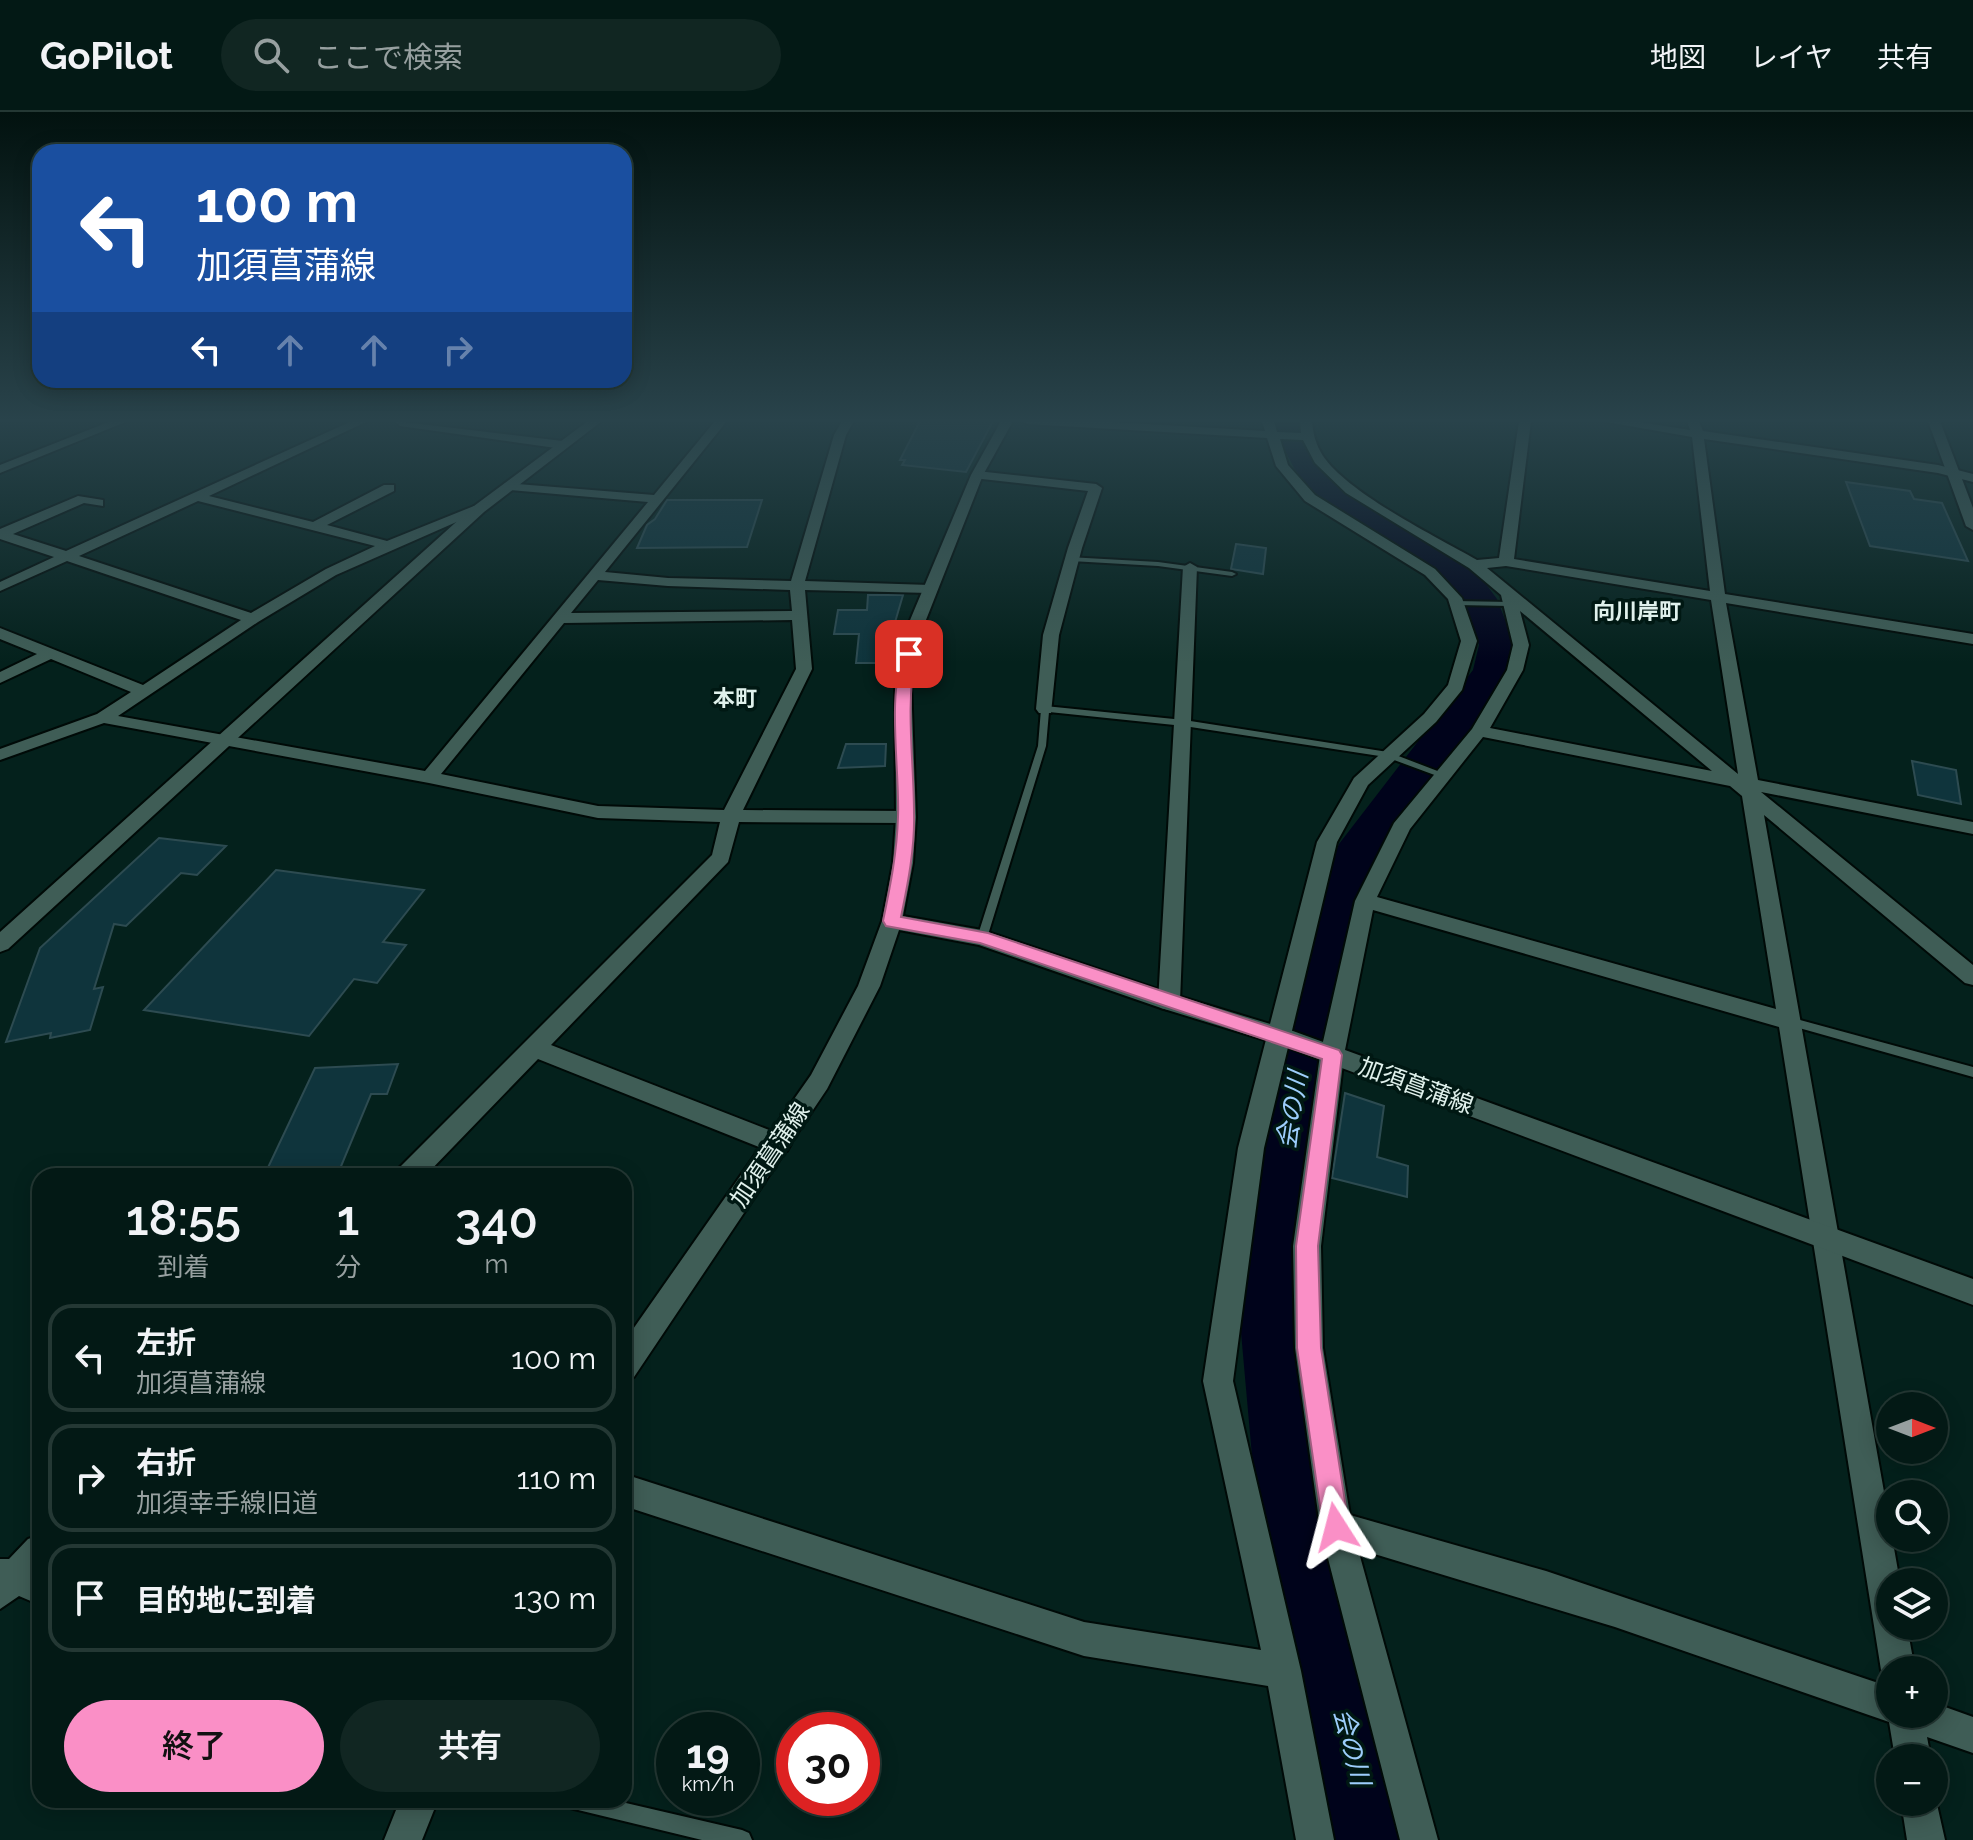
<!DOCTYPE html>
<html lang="ja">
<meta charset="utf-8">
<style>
body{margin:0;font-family:Raleway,"Noto Sans JP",sans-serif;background:#112622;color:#f1f3f6;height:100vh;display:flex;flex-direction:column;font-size:30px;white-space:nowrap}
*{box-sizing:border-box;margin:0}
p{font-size:26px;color:#97a0a0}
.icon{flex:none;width:44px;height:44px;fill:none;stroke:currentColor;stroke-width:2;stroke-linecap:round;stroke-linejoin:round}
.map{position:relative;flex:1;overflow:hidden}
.sheet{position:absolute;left:32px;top:1056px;width:600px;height:640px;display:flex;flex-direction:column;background:#031915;border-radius:24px;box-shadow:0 4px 20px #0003,0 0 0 2px #243834}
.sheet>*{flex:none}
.top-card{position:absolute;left:32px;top:32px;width:600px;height:244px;border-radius:24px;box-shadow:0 4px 20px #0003,0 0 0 2px #243834;background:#1a4fa0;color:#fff;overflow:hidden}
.needle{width:52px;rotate:90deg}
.fabs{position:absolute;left:1876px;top:1280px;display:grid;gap:16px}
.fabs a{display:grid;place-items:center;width:72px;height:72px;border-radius:50%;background:#031915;box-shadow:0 4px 20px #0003,0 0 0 2px #243834;font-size:40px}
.speed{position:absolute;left:656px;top:1600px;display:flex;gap:16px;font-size:40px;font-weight:700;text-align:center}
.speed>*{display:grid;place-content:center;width:104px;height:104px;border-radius:50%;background:#031915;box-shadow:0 4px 20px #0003,0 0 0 2px #243834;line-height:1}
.speed small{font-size:20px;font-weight:400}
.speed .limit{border:12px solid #d22;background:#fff;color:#111}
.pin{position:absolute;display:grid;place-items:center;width:68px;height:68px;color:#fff;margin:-34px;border-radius:16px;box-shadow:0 4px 12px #0006}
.me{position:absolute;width:88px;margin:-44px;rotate:351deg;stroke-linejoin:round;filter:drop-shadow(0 0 6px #0008)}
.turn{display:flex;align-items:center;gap:28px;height:168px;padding:0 32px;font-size:36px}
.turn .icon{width:104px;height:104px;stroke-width:2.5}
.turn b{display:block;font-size:56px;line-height:68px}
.lanes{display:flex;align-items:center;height:76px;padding:0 32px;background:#0003;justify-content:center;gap:40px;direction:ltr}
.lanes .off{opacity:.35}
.eta{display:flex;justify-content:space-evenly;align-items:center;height:136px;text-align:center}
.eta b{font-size:48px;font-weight:600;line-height:56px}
.button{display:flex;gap:16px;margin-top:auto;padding:16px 32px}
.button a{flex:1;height:92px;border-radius:48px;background:#fa8fc6;color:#111;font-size:32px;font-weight:600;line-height:92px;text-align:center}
.button a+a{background:#112622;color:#f1f3f6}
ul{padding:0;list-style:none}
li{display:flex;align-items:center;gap:24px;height:108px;margin:0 16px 12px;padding:0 16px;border:4px solid #243834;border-radius:24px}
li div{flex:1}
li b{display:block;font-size:30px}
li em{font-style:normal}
header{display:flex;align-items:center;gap:48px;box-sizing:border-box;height:112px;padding:0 40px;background:#031915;border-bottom:2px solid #243834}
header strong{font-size:38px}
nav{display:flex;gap:44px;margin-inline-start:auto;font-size:28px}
.search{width:560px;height:72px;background:#112622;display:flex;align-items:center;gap:20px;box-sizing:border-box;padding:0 28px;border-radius:44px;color:#97a0a0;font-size:30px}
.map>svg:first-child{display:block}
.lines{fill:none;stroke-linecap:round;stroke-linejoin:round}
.river{fill:#00031b;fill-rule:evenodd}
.building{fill:#0f343c;stroke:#2d4b51;stroke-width:2}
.service-casing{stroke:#000a07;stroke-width:4}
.minor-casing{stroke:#000a07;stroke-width:4}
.tertiary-casing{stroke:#000a07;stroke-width:4}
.secondary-casing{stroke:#000a07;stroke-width:4}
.service{fill:#3f5d56;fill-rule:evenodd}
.minor{fill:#3f5d56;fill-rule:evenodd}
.tertiary{fill:#3f5d56;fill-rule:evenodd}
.secondary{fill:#3f5d56;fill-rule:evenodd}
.route{fill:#fa8fc6;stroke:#a25d81;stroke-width:2}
.labels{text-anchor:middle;stroke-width:7;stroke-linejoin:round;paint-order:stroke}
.far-neighbourhood-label{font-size:22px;font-weight:bold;fill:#e0f1ec;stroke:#001813}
.street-label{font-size:24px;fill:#e0f1ec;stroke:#001813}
.water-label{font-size:26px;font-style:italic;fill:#9dcefc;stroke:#001813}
</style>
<header>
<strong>GoPilot</strong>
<div class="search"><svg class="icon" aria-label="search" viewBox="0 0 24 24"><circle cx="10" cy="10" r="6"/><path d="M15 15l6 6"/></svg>ここで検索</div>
<nav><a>地図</a><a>レイヤ</a><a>共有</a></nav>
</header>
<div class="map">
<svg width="1973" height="1728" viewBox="0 0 1973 1728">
<rect width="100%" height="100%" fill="#04211c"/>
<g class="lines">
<path class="river" d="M1270 309H1296L1321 354 1335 369 1477 460 1497 487 1515 533 1510 559 1458 634 1382 735 1341 844 1298 1164 1329 1400 1419 1728H1333L1257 1400 1236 1164 1291 844 1339 732 1473 558 1479 533 1463 488 1453 474 1315 381 1295 358Z"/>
</g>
<path class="building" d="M920 309H993L966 360 902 353 905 348H900Z
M1846 370 1910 379 1914 387 1942 391 1968 449 1870 434Z
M667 388H762L747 435 637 436 647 413 655 407Z
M1236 432 1266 436 1263 462 1231 457Z
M868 483H903L883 551H856L859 522H834L838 498H867Z
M846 632H886L885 654 838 656Z
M1912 649 1956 658 1961 692 1918 683Z
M159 726 226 734 197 763 181 761 126 814 114 812 94 877 103 875 90 918 50 926 51 921 6 930 40 836Z
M276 758 424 778 383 830 406 833 377 871 354 867 309 924 144 898Z
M398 952 387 982H371L337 1064H264L315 956Z
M1345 981 1384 994 1377 1045 1408 1054 1407 1085 1332 1066Z"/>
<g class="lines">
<g class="service-casing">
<path id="service" d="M1068 445 1158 450 1232 460 1236 462 1232 464 1158 454 1071 449 1067 447Z
M1454 489 1510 490 1514 492 1510 494 1457 493H1454Z
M1045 594 1184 608 1388 640 1448 663 1446 665H1440L1386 645 1184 614 1049 600 1046 634 987 826 982 830 977 826 1038 634 1041 597Z
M1789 905 1973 955V965L1785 912 1783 909 1785 906Z
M565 1688H613L742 1718 749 1721 752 1728H702L574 1697 567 1695Z"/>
</g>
<g class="minor-casing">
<path id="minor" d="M111 309H128L0 361V353Z
M352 309H368L209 384 313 410 384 373H394V379L327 413 387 429 474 394 486 397 336 463 258 510 118 604 425 659 648 390 510 378 504 374 505 371 654 383 715 309H727L605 460 668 466 791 469 834 323 842 309H854L846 323 805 469 930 473 937 477 930 481 805 478 812 557 743 698 906 699 916 705 906 711 739 710 728 750 551 933 787 1025 791 1032 787 1039 778 1043 769 1039 538 947 425 1064H395L399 1056 712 743 720 710 598 706 429 671 104 611 0 648V637L97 602 131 580 51 547 0 571V560L37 542 0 527V516L143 573 241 508 67 449 0 479V470L54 445 0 427V417L78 384 103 388V394L84 391 13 422 66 439ZM198 389 375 434 326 457 251 501 79 444ZM598 468 668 474 790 478 792 499 571 501ZM792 508 796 557 724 698 598 694 441 662 564 511Z
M395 309 563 329 569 333 563 337 400 314Z
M1021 309H1094L1265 319 1262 309H1274L1277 320 1301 321 1300 309H1312C1313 322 1316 333 1323 344 1349 382 1435 424 1477 448L1499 446 1519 309H1531L1514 447 1710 479 1692 325 1601 309H1633L1690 318 1687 309H1699L1703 319 1938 353 1973 362V370L1938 361 1704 327 1725 482 1973 522V532L1726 491 1758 668 1973 710V722L1761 680 1973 853V873L1965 871 1764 703 1900 1470H1890V1514H1907L1915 1558H1890V1572L1886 1570 1881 1558 1779 915 1373 798 1344 943 1321 1134 1323 1236 1350 1403 1546 1459 1890 1575V1602H1934V1591L1973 1605V1641L1927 1625 1931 1646H1895L1889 1610 1615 1515 1358 1437 1438 1728H1400L1320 1415 1295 1236 1293 1134 1320 943 1355 789 1394 711 1472 617 1507 558 1513 533 1501 483 1469 456 1346 381 1315 351 1303 328 1280 327 1288 353 1315 383 1435 457 1462 486 1477 529 1462 578 1436 610 1368 673 1337 730 1264 1036 1233 1269 1301 1559 1334 1728H1296L1268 1574 1084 1544 624 1394V1362L1084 1510 1261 1538 1203 1269 1238 1036 1317 730 1354 666 1424 602 1448 573 1461 529 1448 487 1425 463 1305 389 1276 354 1267 326 1027 312ZM1506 454 1711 488 1738 662 1487 456ZM1520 499 1712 659 1490 616 1523 558 1529 533ZM1483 625 1730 674 1742 684 1776 897 1377 785 1410 717Z
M977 359 1096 372 1102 376 1082 436 1059 523 1051 601H1039L1036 597 1043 523 1068 436 1088 379 973 366V360Z
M1190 451 1197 455 1180 890 1177 896 1169 898 1161 896 1158 890 1183 455Z
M40 1423V1493L19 1484 0 1497V1447H9L28 1427Z
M1934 1679 1945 1728H1907L1901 1690H1934Z"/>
</g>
<g class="tertiary-casing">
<path id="tertiary" d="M588 309H602L484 400 8 837 0 840V820L474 394Z
M1001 309H1013L983 363 924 513 911 570 916 705 913 751 902 809 899 814H885L882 809 893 751 896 705 895 570 908 513 971 363Z"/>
</g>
<g class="secondary-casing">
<path id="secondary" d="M1928 309H1940L1973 396V418L1966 414Z
M892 802 982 818 1175 883 1293 919 1973 1167V1193L1278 932 1161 896 979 833 899 818 880 874 827 977 634 1265 624 1269V1230L811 963 858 874 882 809 885 804Z
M400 1688H438L422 1728H384Z"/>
</g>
<use href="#service" class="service"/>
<use href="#minor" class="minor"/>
<use href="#tertiary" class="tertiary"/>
<use href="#secondary" class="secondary"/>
</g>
<linearGradient id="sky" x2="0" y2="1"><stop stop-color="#02120f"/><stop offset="0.56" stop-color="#29434b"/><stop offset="1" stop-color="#29434b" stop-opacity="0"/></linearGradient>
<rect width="1973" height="551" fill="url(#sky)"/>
<path class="route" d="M905 539 916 542C905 594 914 648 914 701 915 736 908 771 901 805L988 821 1339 938 1342 943 1318 1134 1321 1236 1349 1415 1345 1425 1336 1429 1327 1425 1323 1415 1297 1236 1296 1134 1322 947 980 831 886 814 883 809C890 775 897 741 898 705 900 659 886 580 905 539Z"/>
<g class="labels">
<g class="far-neighbourhood-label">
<text x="1637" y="507">向川岸町</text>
<text x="735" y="594">本町</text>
</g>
<g class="street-label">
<text transform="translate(1416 974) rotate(20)" y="8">加須菖蒲線</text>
<text transform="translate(770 1043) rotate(-56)" y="8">加須菖蒲線</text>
</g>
<g class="water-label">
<text transform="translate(1292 998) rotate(-81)" y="9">会の川</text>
<text transform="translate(1352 1635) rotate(76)" y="9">会の川</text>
</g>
</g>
</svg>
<div class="fabs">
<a><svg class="needle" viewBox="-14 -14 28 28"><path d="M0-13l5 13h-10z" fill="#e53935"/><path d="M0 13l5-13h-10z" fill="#97a0a0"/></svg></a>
<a><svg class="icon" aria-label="search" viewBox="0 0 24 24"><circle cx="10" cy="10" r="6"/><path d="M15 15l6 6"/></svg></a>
<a><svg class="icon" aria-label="layers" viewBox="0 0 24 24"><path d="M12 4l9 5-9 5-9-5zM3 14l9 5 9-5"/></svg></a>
<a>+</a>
<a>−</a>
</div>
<div class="speed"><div>19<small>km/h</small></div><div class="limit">30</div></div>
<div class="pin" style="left:909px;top:542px;background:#d93025"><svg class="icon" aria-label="arrive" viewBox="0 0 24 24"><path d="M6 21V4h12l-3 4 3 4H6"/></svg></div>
<svg class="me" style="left:1336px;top:1415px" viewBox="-20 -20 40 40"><path d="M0-17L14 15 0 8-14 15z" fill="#fa8fc6" stroke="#fff" stroke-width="4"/></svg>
<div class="top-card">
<div class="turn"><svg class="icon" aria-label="left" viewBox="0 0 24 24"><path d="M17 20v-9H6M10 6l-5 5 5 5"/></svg><div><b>100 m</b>加須菖蒲線</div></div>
<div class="lanes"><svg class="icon" aria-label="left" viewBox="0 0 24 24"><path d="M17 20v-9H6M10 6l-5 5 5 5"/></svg><svg class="icon off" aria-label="ahead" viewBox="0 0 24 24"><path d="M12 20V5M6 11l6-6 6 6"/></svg><svg class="icon off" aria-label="ahead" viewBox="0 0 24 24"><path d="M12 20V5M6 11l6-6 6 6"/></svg><svg class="icon off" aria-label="right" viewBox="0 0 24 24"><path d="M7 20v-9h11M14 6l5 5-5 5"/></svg></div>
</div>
<section class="sheet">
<div class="eta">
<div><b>18:55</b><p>到着</p></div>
<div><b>1</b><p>分</p></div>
<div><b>340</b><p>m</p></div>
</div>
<ul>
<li><svg class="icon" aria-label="left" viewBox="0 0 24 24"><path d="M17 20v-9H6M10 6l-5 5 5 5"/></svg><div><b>左折</b><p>加須菖蒲線</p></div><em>100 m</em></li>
<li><svg class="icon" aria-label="right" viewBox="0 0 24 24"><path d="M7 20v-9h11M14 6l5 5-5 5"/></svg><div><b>右折</b><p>加須幸手線旧道</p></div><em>110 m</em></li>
<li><svg class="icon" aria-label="arrive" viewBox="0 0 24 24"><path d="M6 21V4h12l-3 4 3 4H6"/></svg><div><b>目的地に到着</b></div><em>130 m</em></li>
</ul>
<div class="button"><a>終了</a><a>共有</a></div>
</section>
</div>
